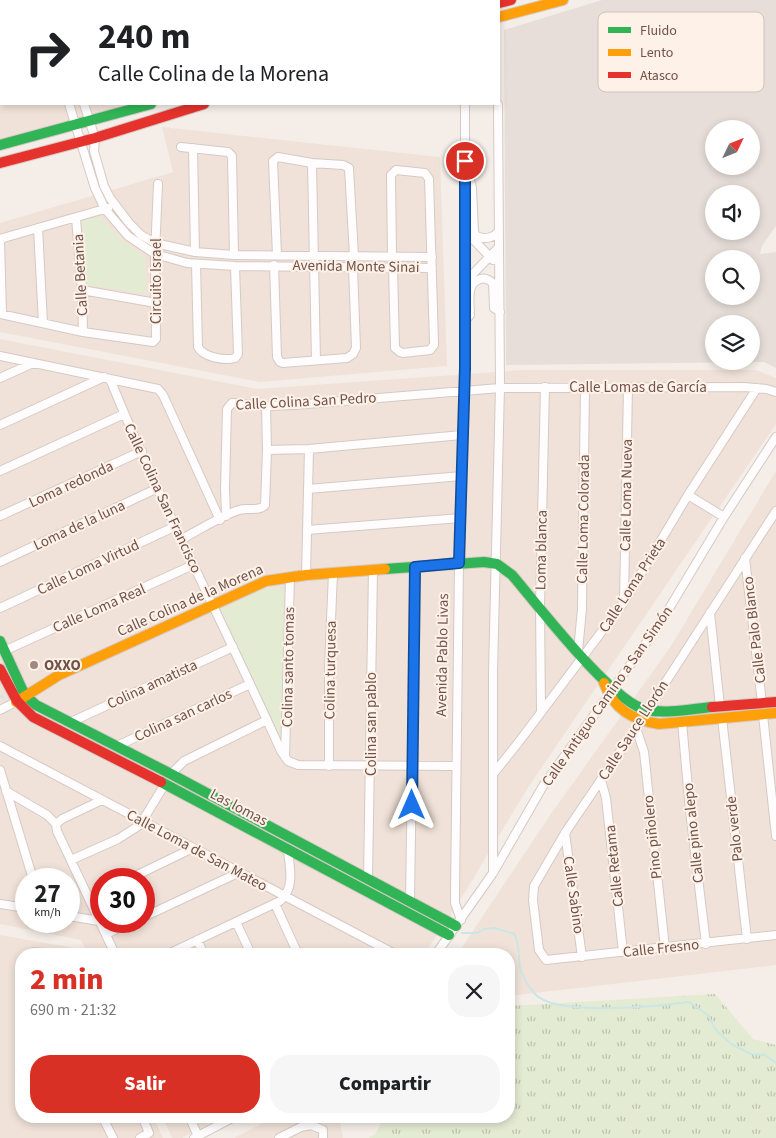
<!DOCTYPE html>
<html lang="es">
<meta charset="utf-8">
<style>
body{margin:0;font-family:"Source Sans 3",sans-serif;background:#f6f6f6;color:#202124;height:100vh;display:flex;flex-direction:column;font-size:19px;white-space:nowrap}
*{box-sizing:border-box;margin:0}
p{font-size:16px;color:#757577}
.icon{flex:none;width:28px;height:28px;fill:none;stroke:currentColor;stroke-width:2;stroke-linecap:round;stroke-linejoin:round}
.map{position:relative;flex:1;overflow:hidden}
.sheet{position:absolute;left:15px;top:948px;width:500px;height:175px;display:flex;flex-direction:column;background:#fff;border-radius:20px;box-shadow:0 2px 8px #0003}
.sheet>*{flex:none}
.banner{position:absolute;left:0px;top:0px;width:500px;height:105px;box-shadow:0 2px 8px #0003;background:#fff;color:#202124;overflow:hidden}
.needle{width:32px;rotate:47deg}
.controls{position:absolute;left:705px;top:120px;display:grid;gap:10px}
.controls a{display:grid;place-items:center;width:55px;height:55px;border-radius:50%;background:#fff;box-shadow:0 2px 8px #0003;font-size:25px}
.speed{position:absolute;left:15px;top:868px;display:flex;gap:10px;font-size:25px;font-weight:700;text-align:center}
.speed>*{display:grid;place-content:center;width:65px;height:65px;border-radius:50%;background:#fff;box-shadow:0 2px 8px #0003;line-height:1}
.speed small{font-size:12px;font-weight:400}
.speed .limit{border:8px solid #d22;background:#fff;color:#111}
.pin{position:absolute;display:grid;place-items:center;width:42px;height:42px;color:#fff;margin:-21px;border:2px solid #fff;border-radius:50%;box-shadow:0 1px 5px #0007}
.me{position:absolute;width:55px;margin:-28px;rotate:0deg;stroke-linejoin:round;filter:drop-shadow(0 0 4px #0008)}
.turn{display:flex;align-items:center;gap:18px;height:105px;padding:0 15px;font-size:22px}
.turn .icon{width:65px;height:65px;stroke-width:2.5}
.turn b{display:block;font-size:35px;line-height:42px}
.round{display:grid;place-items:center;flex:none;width:52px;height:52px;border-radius:20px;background:#f6f6f6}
.head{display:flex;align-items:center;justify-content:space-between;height:85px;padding:0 15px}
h1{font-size:30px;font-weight:800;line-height:38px;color:#d93025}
.primary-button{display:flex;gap:10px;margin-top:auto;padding:10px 15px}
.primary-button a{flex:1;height:58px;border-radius:20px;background:#d93025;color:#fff;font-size:20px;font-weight:800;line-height:58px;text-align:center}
.primary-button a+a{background:#f6f6f6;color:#202124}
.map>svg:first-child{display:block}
.residential{fill:#f0e2d8;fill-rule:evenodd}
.industrial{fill:#e7ded9;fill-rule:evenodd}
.grass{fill:url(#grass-tufts)}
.park{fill:#e4ebd3}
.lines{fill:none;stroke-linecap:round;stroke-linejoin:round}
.stream{stroke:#cae6e5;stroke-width:2}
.street-casing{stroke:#d4cac5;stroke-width:10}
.fast-casing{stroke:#d4c9c4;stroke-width:12}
.slow-casing{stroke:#d4c9c4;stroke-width:12}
.jam-casing{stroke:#d4c9c4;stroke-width:12}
.street{stroke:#fefcfc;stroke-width:8}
.fast{stroke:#30b455;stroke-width:10}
.slow{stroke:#ff9f0a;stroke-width:10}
.jam{stroke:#e5322d;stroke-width:10}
.route-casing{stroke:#114b97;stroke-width:12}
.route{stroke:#1a73e8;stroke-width:9}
.poi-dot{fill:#9f8981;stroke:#fef2e8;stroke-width:2}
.labels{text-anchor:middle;stroke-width:4;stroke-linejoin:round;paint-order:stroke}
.street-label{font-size:15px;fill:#715249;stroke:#fef2e8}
.poi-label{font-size:15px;font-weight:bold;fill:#715249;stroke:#fef2e8;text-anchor:start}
.key{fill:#fef2e8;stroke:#d4c2b8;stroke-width:1}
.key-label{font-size:14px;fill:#715249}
</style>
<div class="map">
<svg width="776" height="1138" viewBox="0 0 776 1138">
<defs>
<pattern id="grass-tufts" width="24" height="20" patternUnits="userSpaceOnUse" patternTransform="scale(1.25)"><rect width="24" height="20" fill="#e4ebd3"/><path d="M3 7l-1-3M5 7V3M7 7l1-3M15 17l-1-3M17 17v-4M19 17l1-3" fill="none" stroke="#bdc1ad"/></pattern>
</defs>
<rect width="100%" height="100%" fill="#f5eee8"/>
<path class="residential" d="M0 0 90 1H1V104H137L0 143Z
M162 127 440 157 447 366 260 382 0 332V223L173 172Z
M0 339 257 389 523 370H756L776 378V424L529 786 451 915 424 954H88L81 940 0 924ZM26 879H69V921H26ZM101 879H144V921H101Z
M776 471V965L509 996V954H462L463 946 553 811 671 646Z
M0 935 75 948 77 954H21V1116H153L163 1138H0Z
M162 1116H223L182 1138H172Z
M277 1116H339L343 1138H234Z"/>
<path class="industrial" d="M602 0H776V226L762 246 760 254 776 252V368L764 362 506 365 504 30ZM714 129H751V166H714ZM714 194H751V231H714ZM714 259H751V296H714ZM714 324H751V361H714Z"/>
<path class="grass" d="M715 994 753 1039 776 1045V1138H368L375 1134 385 1116H509V1006Z"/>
<path class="park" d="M99 216 121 239 146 258V294L87 285 82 221Z
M286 588 283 742 221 610 263 589Z"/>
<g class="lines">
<path class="stream" d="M0 696 3 697
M31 708 162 777
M178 784 374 888
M462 933H477L484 929 495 928 514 934C520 944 518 955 520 967 522 976 529 987 535 994 555 1017 659 1006 689 1002L708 1015 715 1029 731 1044 751 1054 765 1055 776 1063"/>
<g class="street-casing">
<path id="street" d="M28 0V1
M76 0 77 1
M192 0 193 1
M324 0V1
M231 1 232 0
M279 1 280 0
M350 1 354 0
M0 41 1 44
M0 89H1
M69 104 95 188 105 209 128 236 155 254 187 263 235 266 432 268
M84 104 95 138 94 151 104 186 110 198 129 223 141 235 155 243 195 252 234 255 432 257
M181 147 228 152 232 156 234 255
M193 148 195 252
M312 163 316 360
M468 172 472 188 474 232 476 236C485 240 495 238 499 230
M76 218 82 290 83 332
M38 228 43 323
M468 234 493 260
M0 239 108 208
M0 239 2 314
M277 255 273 161 278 157 312 163 343 165 349 168 354 256
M392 256 391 175 396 170 425 173 429 179 434 342V345L430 350 403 353 400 352 395 348 393 267
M196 264 198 347C203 357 224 361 235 358L238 354 235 266
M274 265 277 357 280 362 283 363 347 358 353 354 356 348 353 267
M465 282 499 247
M82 290 156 303
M0 314 83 332 153 342 156 339 155 254 158 184
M465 321 470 315C470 304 466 285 478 280 484 277 488 279 493 283L494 308 500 312
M0 356 158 389 163 395 220 520
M0 378 33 363
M110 379C161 505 225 626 281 751L288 761 298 765 456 766
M0 425 104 377
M267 450 309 449 462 435
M0 471 124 414
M308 489 462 476
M688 495 724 517
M776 511 636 728 565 833 534 886 533 900 539 950 546 960 776 935
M0 516 142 451
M226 516 225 488 227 409 232 403 266 406 294 405 500 388 744 387 766 389 776 392
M307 530 461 518
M182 539C199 530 221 516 239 510 247 507 259 512 265 505L267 450 266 406
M745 558 762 703
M0 562 158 488
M306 575 309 449
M624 600 628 387
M0 608 176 526
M710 613 720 706
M4 651 193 565
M578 651 582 609 585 387
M0 710 16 702
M541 712 540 607 545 387
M763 715 776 836
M722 718 747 939
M71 722 233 647
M682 722 690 811 706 944
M636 728 644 752 665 948
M0 746 395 954
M117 746 250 684
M285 757 290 577
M329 766V667L333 573
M0 770 33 879
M494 773 518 743 624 602 688 495 757 388
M171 774 184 761 267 720
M601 780 606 798 623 952
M6 791 47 815 56 824
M56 824 57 831 115 954
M56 824 62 819 102 800
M565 833 582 957
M71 860 118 839 140 825 165 784
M493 873V672L500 388 498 104
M368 878 373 570
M129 879 193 848
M89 898 101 892
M410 900 415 567
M0 904 26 908
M275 904 298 954
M69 916 99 921
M144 917 240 872
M461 920 455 903V893L459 563 465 368V104
M236 922 251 954
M106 934 134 921
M197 940 204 954
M34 954V952L51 954
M168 954 280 901C295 888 290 869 288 851
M436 954 493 873 543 786 661 622 724 517 776 437
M102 1116 113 1138
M189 1116 198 1136
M140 1138 149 1133 142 1116
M194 1138 236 1116
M279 1138 301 1127 311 1125 323 1130V1138"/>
</g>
<g class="fast-casing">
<path id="fast" d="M436 0 437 1
M0 145 151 104
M385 569 484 562 497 564 512 575C537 604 613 704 647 710 668 714 691 709 712 707
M0 641 22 689 26 696 36 705 171 774 456 926
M161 782 449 935"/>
</g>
<g class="slow-casing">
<path id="slow" d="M474 0V1
M499 17 563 0
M604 683C614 709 632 720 659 724L776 713
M16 702 59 675 266 581 306 575 385 569"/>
</g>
<g class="jam-casing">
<path id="jam" d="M499 3 511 0
M0 163 95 138 204 104
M0 669 17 701 33 717 161 782
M712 707 776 702"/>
</g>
<use href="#street" class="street"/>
<use href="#fast" class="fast"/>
<use href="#slow" class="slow"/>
<use href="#jam" class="jam"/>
</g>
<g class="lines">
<g class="route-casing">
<path id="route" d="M412 805 415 567 459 563 465 368V161"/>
</g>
<use href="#route" class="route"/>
</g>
<circle class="poi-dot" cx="34" cy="665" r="5"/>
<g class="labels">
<g class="street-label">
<text transform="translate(356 266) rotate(1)" y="5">Avenida Monte Sinai</text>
<text transform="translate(80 275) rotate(-93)" y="5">Calle Betania</text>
<text transform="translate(156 281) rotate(-90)" y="5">Circuito Israel</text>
<text x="638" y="392">Calle Lomas de García</text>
<text transform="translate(306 401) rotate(-3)" y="5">Calle Colina San Pedro</text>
<text transform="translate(71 484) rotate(-25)" y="5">Loma redonda</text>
<text transform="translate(626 495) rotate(-89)" y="5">Calle Loma Nueva</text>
<text transform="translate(163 498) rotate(65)" y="5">Calle Colina San Francisco</text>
<text transform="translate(583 519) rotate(-89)" y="5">Calle Loma Colorada</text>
<text transform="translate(79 525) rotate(-25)" y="5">Loma de la luna</text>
<text transform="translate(541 550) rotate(-89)" y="5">Loma blanca</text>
<text transform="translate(88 567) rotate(-25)" y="5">Calle Loma Virtud</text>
<text transform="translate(632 585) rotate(-57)" y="5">Calle Loma Prieta</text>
<text transform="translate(190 600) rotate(-24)" y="5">Calle Colina de la Morena</text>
<text transform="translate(99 608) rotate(-24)" y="5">Calle Loma Real</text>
<text transform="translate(754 630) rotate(-97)" y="5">Calle Palo Blanco</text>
<text transform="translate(442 655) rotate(-89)" y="5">Avenida Pablo Livas</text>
<text transform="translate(288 667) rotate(-89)" y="5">Colina santo tomas</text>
<text transform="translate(330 670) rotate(-89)" y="5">Colina turquesa</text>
<text transform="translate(152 684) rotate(-25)" y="5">Colina amatista</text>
<text transform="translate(607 696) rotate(-55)" y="5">Calle Antiguo Camino a San Simón</text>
<text transform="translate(183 715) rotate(-25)" y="5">Colina san carlos</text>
<text transform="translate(371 724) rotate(-90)" y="5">Colina san pablo</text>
<text transform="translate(633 730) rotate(-57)" y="5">Calle Sauce Llorón</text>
<text transform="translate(239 807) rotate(28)" y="5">Las lomas</text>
<text transform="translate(734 829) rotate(-96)" y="5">Palo verde</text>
<text transform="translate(693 833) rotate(-96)" y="5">Calle pino alepo</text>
<text transform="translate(652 837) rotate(-96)" y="5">Pino piñolero</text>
<text transform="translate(197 850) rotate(28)" y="5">Calle Loma de San Mateo</text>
<text transform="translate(614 866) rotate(-96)" y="5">Calle Retama</text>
<text transform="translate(574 895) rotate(82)" y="5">Calle Sabino</text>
<text transform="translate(661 948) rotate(-6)" y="5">Calle Fresno</text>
</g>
<g class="poi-label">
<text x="44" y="670">OXXO</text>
</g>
</g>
<rect x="598" y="12" width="166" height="80" rx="8" class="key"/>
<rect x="608" y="27" width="23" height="6" fill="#30b455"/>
<rect x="608" y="49" width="23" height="7" fill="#ff9f0a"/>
<rect x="608" y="72" width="23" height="6" fill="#e5322d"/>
<g class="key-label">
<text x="640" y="35">Fluido</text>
<text x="640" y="57">Lento</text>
<text x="640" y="80">Atasco</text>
</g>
</svg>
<div class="controls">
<a><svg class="needle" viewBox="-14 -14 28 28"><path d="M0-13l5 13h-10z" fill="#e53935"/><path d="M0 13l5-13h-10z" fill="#757577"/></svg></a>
<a><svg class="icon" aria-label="sound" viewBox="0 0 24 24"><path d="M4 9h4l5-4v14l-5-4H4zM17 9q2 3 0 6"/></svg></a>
<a><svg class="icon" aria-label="search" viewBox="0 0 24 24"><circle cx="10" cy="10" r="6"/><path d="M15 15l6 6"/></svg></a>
<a><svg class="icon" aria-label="layers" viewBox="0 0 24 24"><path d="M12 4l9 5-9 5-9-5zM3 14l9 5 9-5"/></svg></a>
</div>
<div class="speed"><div>27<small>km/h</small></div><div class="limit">30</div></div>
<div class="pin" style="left:465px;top:161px;background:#d93025"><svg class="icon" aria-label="arrive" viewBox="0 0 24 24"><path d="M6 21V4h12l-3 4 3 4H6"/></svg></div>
<svg class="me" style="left:412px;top:805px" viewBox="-20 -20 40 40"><path d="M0-17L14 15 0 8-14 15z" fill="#1a73e8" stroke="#fff" stroke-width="4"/></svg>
<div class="banner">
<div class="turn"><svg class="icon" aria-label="right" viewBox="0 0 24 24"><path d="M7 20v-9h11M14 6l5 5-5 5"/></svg><div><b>240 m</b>Calle Colina de la Morena</div></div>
</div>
<section class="sheet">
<div class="head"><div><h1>2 min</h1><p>690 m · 21:32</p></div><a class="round"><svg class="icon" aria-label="close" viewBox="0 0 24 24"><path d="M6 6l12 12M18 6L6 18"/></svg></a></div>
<div class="primary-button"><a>Salir</a><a>Compartir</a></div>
</section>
</div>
